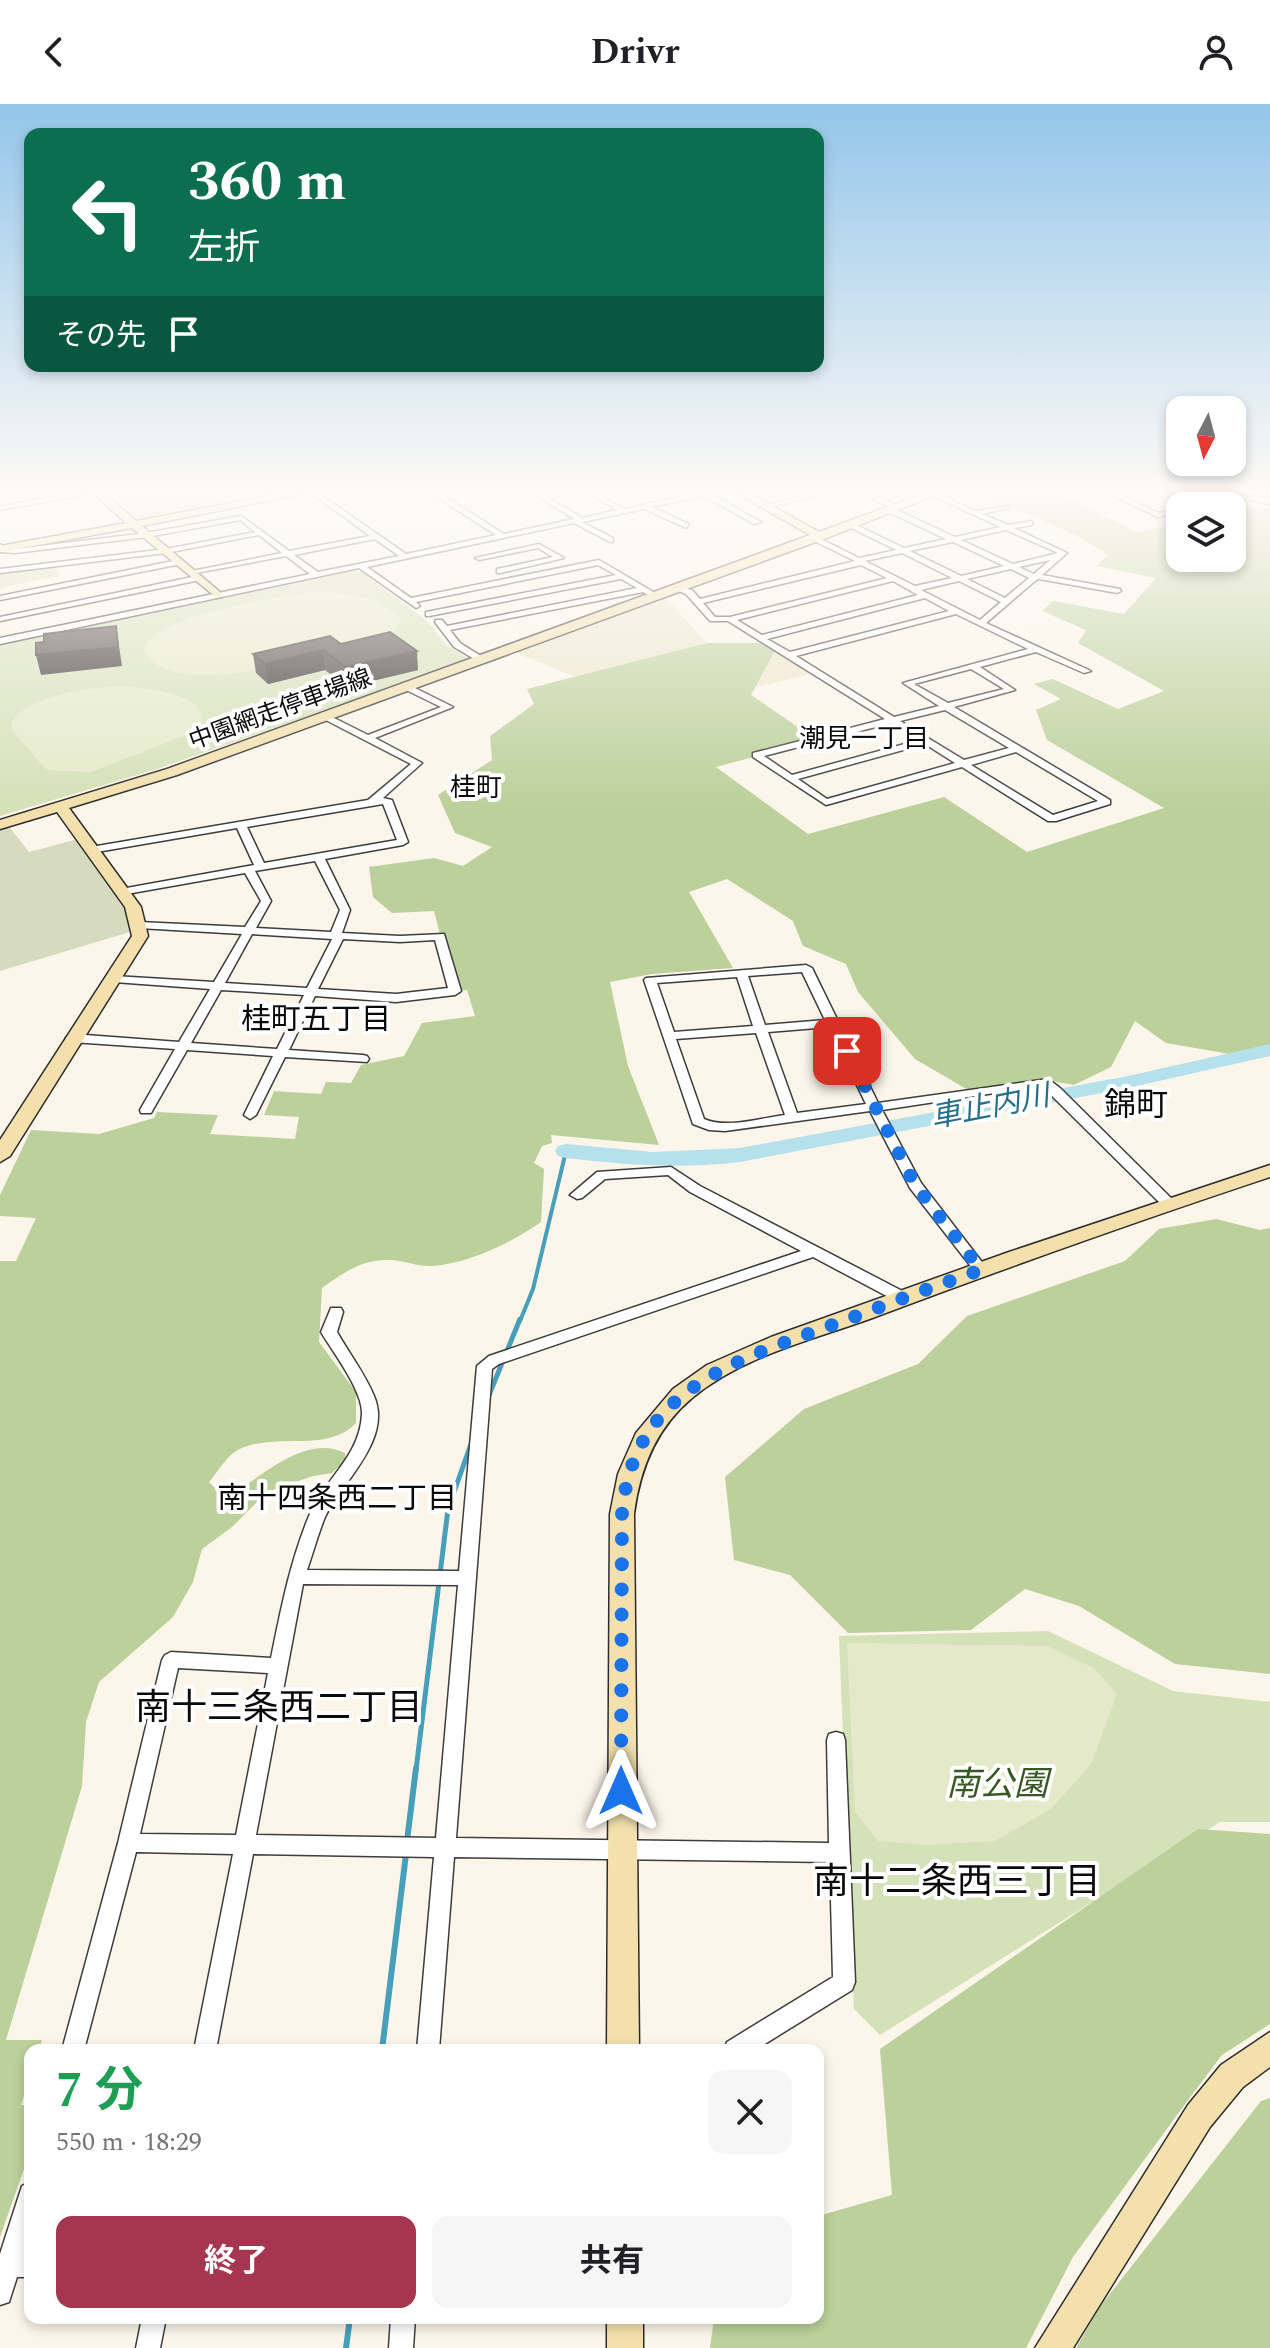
<!DOCTYPE html>
<html lang="ja">
<meta charset="utf-8">
<style>
body{margin:0;font-family:Spectral,"Noto Sans JP",serif;background:#f6f6f6;color:#202124;height:100vh;display:flex;flex-direction:column;font-size:30px;white-space:nowrap}
*{box-sizing:border-box;margin:0}
p{font-size:26px;color:#757577}
.icon{flex:none;width:44px;height:44px;fill:none;stroke:currentColor;stroke-width:2;stroke-linecap:round;stroke-linejoin:round}
.map{position:relative;flex:1;overflow:hidden}
.drawer{position:absolute;left:24px;top:1940px;width:800px;height:280px;display:flex;flex-direction:column;background:#fff;border-radius:16px;box-shadow:0 4px 12px #0003}
.drawer>*{flex:none}
.guide{position:absolute;left:24px;top:24px;width:800px;height:244px;border-radius:16px;box-shadow:0 4px 12px #0003;background:#0b6e4f;color:#fff;overflow:hidden}
.needle{width:52px;rotate:186deg}
.controls{position:absolute;left:1166px;top:292px;display:grid;gap:16px}
.controls a{display:grid;place-items:center;width:80px;height:80px;border-radius:16px;background:#fff;box-shadow:0 4px 12px #0003;font-size:40px}
.pin{position:absolute;display:grid;place-items:center;width:68px;height:68px;color:#fff;margin:-34px;border-radius:16px;box-shadow:0 4px 12px #0006}
.me{position:absolute;width:88px;margin:-44px;rotate:0deg;stroke-linejoin:round;filter:drop-shadow(0 0 6px #0008)}
.turn{display:flex;align-items:center;gap:28px;height:168px;padding:0 32px;font-size:36px}
.turn .icon{width:104px;height:104px;stroke-width:2.5}
.turn b{display:block;font-size:56px;line-height:68px}
.then{display:flex;align-items:center;height:76px;padding:0 32px;background:#0003;gap:16px;font-size:30px}
.round{display:grid;place-items:center;flex:none;width:84px;height:84px;border-radius:16px;background:#f6f6f6}
.summary{display:flex;align-items:center;justify-content:space-between;height:136px;padding:0 32px}
h1{font-size:48px;font-weight:700;line-height:60px;color:#1e9e55}
.cta{display:flex;gap:16px;margin-top:auto;padding:16px 32px}
.cta a{flex:1;height:92px;border-radius:16px;background:#a6364f;color:#fff;font-size:32px;font-weight:700;line-height:92px;text-align:center}
.cta a+a{background:#f6f6f6;color:#202124}
header{display:flex;justify-content:space-between;align-items:center;height:104px;padding:0 32px;background:#fff;font-size:36px;font-weight:700}
.map>svg:first-child{display:block}
.farmland{fill:#eee6ce}
.green{fill:#d5e1b9}
.forest{fill:#bbd09a}
.cemetery{fill:#d6dabf}
.pitch{fill:#e4eac9}
.lines{fill:none;stroke-linecap:round;stroke-linejoin:round}
.stream-far2{stroke:#479fb9;stroke-width:4}
.stream-far1{stroke:#479fb9;stroke-width:5}
.stream{stroke:#479fb9;stroke-width:6}
.river{fill:#b5e1ec;fill-rule:evenodd}
.street-casing{stroke:#3d3d3d;stroke-width:3}
.secondary-casing{stroke:#2c2c2c;stroke-width:3}
.street{fill:#fff;fill-rule:evenodd}
.secondary{fill:#f3e0ad;fill-rule:evenodd}
.wall{fill:#46403e}
.shaded-wall{fill:#393432}
.building{fill:#514a48;stroke:#393432;stroke-width:2}
.route{stroke:#1a73e8;stroke-width:14;stroke-dasharray:0 25.2}
.labels{text-anchor:middle;stroke-width:8;stroke-linejoin:round;paint-order:stroke}
.far-street-label{font-size:24px;fill:#0a0a0a;stroke:#fff}
.far-neighbourhood-label{font-size:26px;fill:#0a0a0a;stroke:#fff}
.far-quarter-label{font-size:26px;fill:#0a0a0a;stroke:#fff}
.neighbourhood-label{font-size:30px;fill:#0a0a0a;stroke:#fff}
.water-label{font-size:30px;font-style:italic;fill:#266f89;stroke:#fff}
.quarter-label{font-size:32px;fill:#0a0a0a;stroke:#fff}
.near-park-label{font-size:34px;font-style:italic;fill:#385824;stroke:#fff}
.near-neighbourhood-label{font-size:36px;fill:#0a0a0a;stroke:#fff}
</style>
<header><svg class="icon" aria-label="back" viewBox="0 0 24 24"><path d="M15 5l-7 7 7 7"/></svg>Drivr<svg class="icon" aria-label="person" viewBox="0 0 24 24"><circle cx="12" cy="8" r="4"/><path d="M4 21q1-7 8-7t8 7"/></svg></header>
<div class="map">
<svg width="1270" height="2244" viewBox="0 0 1270 2244">
<rect width="100%" height="100%" fill="#fcf5ea"/>
<path class="farmland" d="M662 490 707 539 575 573 509 546Z
M777 543 816 569 756 583Z"/>
<path class="green" d="M109 390H287L145 416 139 415Z
M56 463 59 472 4 483 0 486V470Z
M353 467 361 468 427 517 446 541 467 554 465 557 157 665 0 712V541Z
M1048 1527 1173 1587 1270 1598V1718H1220L880 1931 854 1905 839 1532Z"/>
<path class="forest" d="M983 390H1060L1137 428 1180 420V454H1232V402H1225L1224 396 1270 406V941L1230 950 1166 939 1135 917 1111 963 1074 981 1040 975 968 986 915 955 858 888 846 860 803 842 793 817 727 775 689 788 733 864 652 870 610 878 628 962 659 1041 551 1031 552 1039 542 1042 534 1059 544 1065 541 1118C511 1139 470 1159 432 1162 418 1163 404 1156 389 1156 362 1155 343 1169 322 1184L319 1238 356 1288V1319C327 1350 275 1327 238 1346 227 1351 217 1369 209 1378L226 1395C258 1375 305 1329 345 1349V1357L332 1369 313 1372 267 1388 232 1423 202 1445 193 1478 173 1513 99 1578 86 1618 82 1682 6 1936H42L39 1946H30V1973L21 2001 30 2002V2048L0 2133V1157H16L36 1114 0 1112V1091L31 1026 99 1030 154 1014 157 1008 218 1011 210 1030 295 1035 299 1013 264 1011 274 987 321 990 326 978 351 979 361 961 404 952 422 919 475 912 467 886 455 887 434 807 392 809 373 793 369 763 434 754 463 762 492 743 455 729 438 691 492 656 490 632 534 600 527 585 707 539H769L777 543 751 591 817 636 716 663 808 730 944 693 1027 748 1164 704 1047 636 1036 606 1061 595 1034 580 1053 575 1118 605 1164 587 1078 539 1086 526 1042 507 1053 497 1124 510 1156 474 1097 462 1108 450 1073 430Z
M1216 1115 1260 1126 1270 1124V1570L1175 1560 1079 1502 1025 1485 971 1526 848 1529 790 1471 734 1456 725 1373 804 1305 918 1260 967 1212 1125 1157 1159 1125Z
M1198 1725 1270 1730V1920L1222 1951 1191 1992 1073 2153 1026 2244H710L714 2214H818V2112L892 2091 880 1945Z
M1270 1994V2244H1076L1102 2200 1261 1997Z"/>
<path class="cemetery" d="M6 719 29 748 82 734 140 825 0 867V721Z"/>
<path class="pitch" d="M313 488C347 489 378 489 402 517L389 533C342 545 171 604 144 546 149 512 281 492 313 488Z
M120 582C138 582 230 592 194 628L91 668 46 666 12 626 11 619C28 590 89 584 120 582Z
M847 1539 1047 1542 1094 1564 1117 1590 1091 1660 1051 1705 995 1737 926 1741 878 1737 855 1708Z"/>
<g class="lines">
<path class="stream-far2" d="M520 1217 533 1185 566 1047"/>
<path class="stream-far1" d="M489 1291 520 1215
M416 1666 448 1405 471 1340"/>
<path class="stream" d="M407 1737 416 1664
M382 1946 406 1750
M346 2244 350 2214"/>
<path class="river" d="M1270 940V952L1128 984 740 1058C681 1065 624 1061 566 1054L558 1052 555 1047 558 1042 566 1040 653 1048 740 1044 1128 972Z"/>
<g class="street-casing">
<path id="street" d="M70 390H89L0 406V402Z
M312 390H320L406 450 496 431 432 390H441L504 430 574 415 535 390H544L582 414 617 406 590 390H599L624 405 693 390H711L761 418 754 420 704 392 652 403 689 420 686 424 644 405 582 418 613 434V438H610L574 419 367 463 411 494 599 456 660 492 653 494 643 488 450 526 460 539 484 554 485 556 481 559 454 543 435 518 436 516H442L447 522 637 484 621 475 429 512H426V508L616 471 598 461 416 498 420 502 416 504 359 464 0 540V534L310 470 286 452 191 470 187 468 282 449 259 431 166 449 0 469V465L166 445 255 428 240 416 147 433 15 449 0 448V440L5 444 15 445 146 429 241 412 289 447 370 432ZM375 435 399 452 318 468 294 451Z
M811 390H826L765 404 761 402Z
M865 390H874L899 403 897 406 955 433 1000 423 929 390H939L975 407 1009 402V404L982 410 1008 421 1032 417V421L1014 424 1067 449 1042 471 1120 485 1121 487 1117 489 1039 475 1036 476 986 519 1091 567 1084 569 1036 548 980 563 1015 586 954 603 1110 696V700L1056 717H1048L962 663 826 701 753 653V649L885 615 728 517H710L686 490 674 485 678 483 692 486 700 495 855 457 812 436V432H815L859 454 896 446 849 423 852 419 904 444 946 435 888 408V404H891ZM1006 426 1058 449 1013 460 961 436ZM953 438 1004 462 961 472 910 447ZM902 449 952 474 915 482 865 457ZM1050 456 1034 470 1019 463ZM861 461 887 474 730 513H715L703 499ZM1011 465 1029 474 1005 494 967 475ZM893 477 918 491 762 531 737 516ZM959 477 1001 498 980 516 921 486ZM925 494 949 507 790 548 767 535ZM956 510 1028 545 903 579 939 602 894 613 796 552ZM971 565 1004 585 948 599 914 580ZM945 606 1009 644 964 656 900 617ZM891 619 919 636 792 671 764 652ZM925 640 955 659 827 695 798 675ZM1016 648 1098 697 1053 711 971 661Z
M1109 390H1119L1159 409 1180 404V408L1158 413Z
M1172 390H1181L1204 402H1194Z
M539 440 564 454 500 469H497V465L553 453 538 444 479 456 475 454Z
M178 456H181V460L0 496V492Z
M197 472 201 474 200 476 0 517V513Z
M407 580 453 603 375 634 422 659 383 694 392 696 408 738 403 741 325 755 350 806 342 829 400 832 444 830 461 887 455 891 396 898 315 892 289 946 363 951 367 952 369 955 367 958 285 953 256 1011 250 1015 244 1011 273 952 187 946 151 1009H141L140 1006 175 945 72 938 66 934 72 930 179 938 210 885 114 878 108 875 114 872 214 878 242 830 139 824 133 821 139 818 245 823 261 797 245 769 121 791 116 788 121 785 254 761 237 724 91 749 86 746 91 743 368 696 411 660 320 613 328 611 368 631 441 603 404 585 403 583ZM383 700 397 736 264 759 247 723ZM315 757 340 806 331 828 256 824 271 797 255 767ZM252 830 332 835 307 884 225 879ZM343 835 400 838 435 836 448 884 396 890 318 885ZM221 886 304 891 277 945 191 939Z
M806 861 812 864 878 999 1048 975 1060 984 1173 1096 1175 1099 1173 1102H1163L1042 982 882 1006 921 1079 988 1166 981 1171 976 1169 910 1084 870 1007 725 1027 709 1026 693 1020 644 876 646 874ZM802 868 825 916 765 921 748 872ZM737 873 753 922 674 928 657 879ZM829 923 866 1000 797 1009 768 928ZM756 929 785 1011C760 1014 727 1025 704 1015L676 935Z
M671 1063 700 1082 908 1190 910 1194 908 1198H898L813 1153 499 1260 492 1265 456 1734 829 1739 827 1636 829 1630 836 1628 843 1630 845 1636 855 1878 852 1886 755 1946H724L727 1938 833 1873 830 1758 454 1753 439 1946H417L434 1753 253 1750 216 1946H194L233 1750 136 1748 84 1946H62L118 1739 162 1556 165 1551 171 1548 271 1554C281 1505 290 1458 309 1412 324 1375 360 1353 362 1310 363 1287 333 1248 321 1228L331 1204H341L343 1208 337 1228C349 1249 365 1270 374 1292 393 1336 341 1379 325 1413 318 1430 313 1449 307 1466L459 1467 477 1262 489 1252 801 1147 690 1088 668 1071 605 1075 582 1094 577 1095 570 1091 597 1068ZM303 1480 458 1481 436 1734 256 1731ZM178 1564 268 1569 236 1731 140 1730Z
M30 2078V2129L24 2149H30V2173H17L9 2198 0 2201V2150L22 2082Z
M142 2214H166L160 2244H136Z
M391 2214H415L413 2244H389Z"/>
</g>
<g class="secondary-casing">
<path id="secondary" d="M94 390H106L136 417 279 390H303L142 422 221 489V493L217 494 132 424 0 448V442L126 419Z
M738 390H751L819 428 922 390H938L824 435 177 671 69 704 141 803 148 832 10 1052 0 1058V1036L132 832 125 803 57 708 0 725V716L167 665 810 431Z
M1233 390 1270 394V400L1234 392Z
M1270 1061V1073C1137 1117 1006 1164 875 1213 813 1236 744 1251 692 1294 656 1324 640 1364 634 1410L639 1946H607L610 1410 618 1370 636 1329 673 1285 707 1261 771 1233 1009 1148Z
M1270 1928V1963L1243 1983 1210 2023 1073 2244H1035L1188 2001 1221 1961Z
M607 2214H643V2244H607Z"/>
</g>
<use href="#street" class="street"/>
<use href="#secondary" class="secondary"/>
</g>
<path class="wall" d="M341 540 418 566 347 583 325 566 268 580 256 569 253 550Z"/>
<path class="shaded-wall" d="M116 522 122 562 41 571 36 551Z
M323 546 325 566 268 580 265 560Z
M417 547 418 566 347 583 345 563Z"/>
<path class="building" d="M116 522 118 543 36 551V539L44 538V530Z
M390 528 417 547 345 563 323 546 265 560 253 550 330 532 341 540Z"/>
<linearGradient id="sky" x2="0" y2="1"><stop stop-color="#93c6ea"/><stop offset="0.55" stop-color="#fefaf6"/><stop offset="1" stop-color="#fefaf6" stop-opacity="0"/></linearGradient>
<rect width="1270" height="705" fill="url(#sky)"/>
<g class="lines">
<path class="route" d="M621 1687 622 1410C632 1289 729 1259 827 1223 878 1204 929 1184 981 1166L915 1081 847 947"/>
</g>
<g class="labels">
<g class="far-street-label">
<text transform="translate(280 605) rotate(-20)" y="8">中園網走停車場線</text>
</g>
<g class="far-neighbourhood-label">
<text x="864" y="643">潮見一丁目</text>
</g>
<g class="far-quarter-label">
<text x="476" y="692">桂町</text>
</g>
<g class="neighbourhood-label">
<text x="316" y="925">桂町五丁目</text>
<text x="337" y="1404">南十四条西二丁目</text>
</g>
<g class="water-label">
<text transform="translate(990 1002) rotate(-11)" y="10">車止内川</text>
</g>
<g class="quarter-label">
<text x="1136" y="1011">錦町</text>
</g>
<g class="near-park-label">
<text x="997" y="1691">南公園</text>
</g>
<g class="near-neighbourhood-label">
<text x="279" y="1615">南十三条西二丁目</text>
<text x="957" y="1789">南十二条西三丁目</text>
</g>
</g>
</svg>
<div class="controls">
<a><svg class="needle" viewBox="-14 -14 28 28"><path d="M0-13l5 13h-10z" fill="#e53935"/><path d="M0 13l5-13h-10z" fill="#757577"/></svg></a>
<a><svg class="icon" aria-label="layers" viewBox="0 0 24 24"><path d="M12 4l9 5-9 5-9-5zM3 14l9 5 9-5"/></svg></a>
</div>
<div class="pin" style="left:847px;top:947px;background:#d93025"><svg class="icon" aria-label="arrive" viewBox="0 0 24 24"><path d="M6 21V4h12l-3 4 3 4H6"/></svg></div>
<svg class="me" style="left:621px;top:1687px" viewBox="-20 -20 40 40"><path d="M0-17L14 15 0 8-14 15z" fill="#1a73e8" stroke="#fff" stroke-width="4"/></svg>
<div class="guide">
<div class="turn"><svg class="icon" aria-label="left" viewBox="0 0 24 24"><path d="M17 20v-9H6M10 6l-5 5 5 5"/></svg><div><b>360 m</b>左折</div></div>
<div class="then">その先<svg class="icon" aria-label="arrive" viewBox="0 0 24 24"><path d="M6 21V4h12l-3 4 3 4H6"/></svg></div>
</div>
<section class="drawer">
<div class="summary"><div><h1>7 分</h1><p>550 m · 18:29</p></div><a class="round"><svg class="icon" aria-label="close" viewBox="0 0 24 24"><path d="M6 6l12 12M18 6L6 18"/></svg></a></div>
<div class="cta"><a>終了</a><a>共有</a></div>
</section>
</div>
